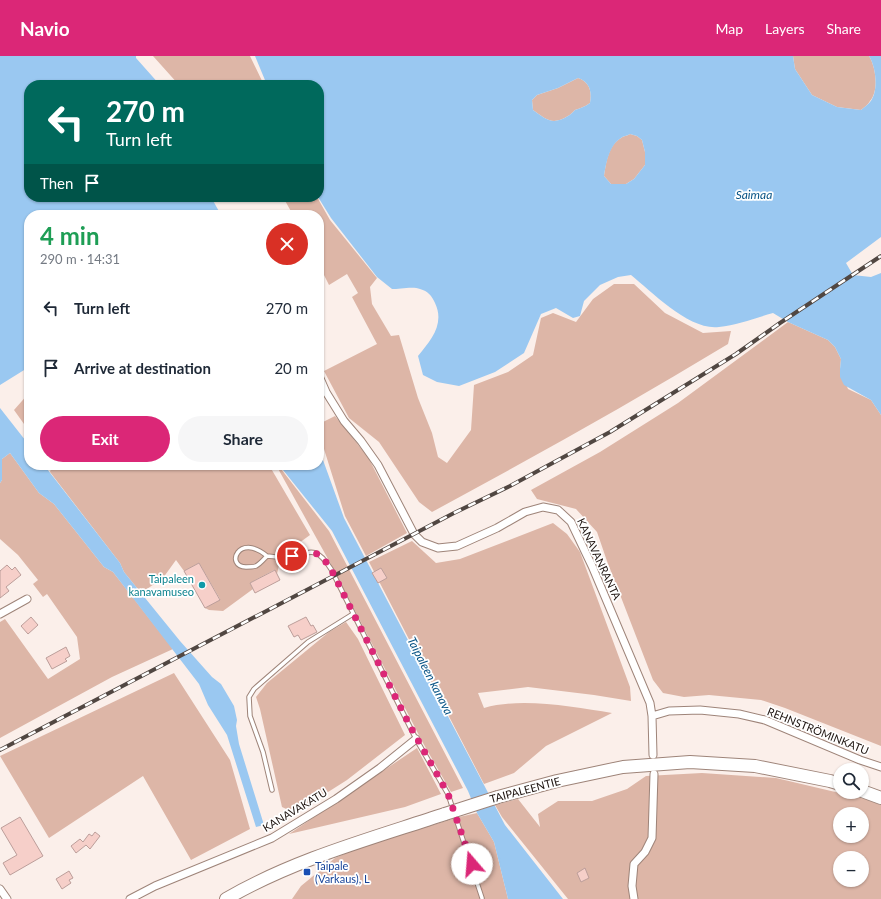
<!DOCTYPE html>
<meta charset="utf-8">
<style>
body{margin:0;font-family:Lato,sans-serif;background:#f6f6f7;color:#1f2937;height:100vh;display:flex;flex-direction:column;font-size:15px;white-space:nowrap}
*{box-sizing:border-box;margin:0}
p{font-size:13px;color:#747a83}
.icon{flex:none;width:22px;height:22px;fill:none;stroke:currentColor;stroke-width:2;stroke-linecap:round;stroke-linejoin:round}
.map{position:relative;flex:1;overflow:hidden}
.side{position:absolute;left:24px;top:154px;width:300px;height:260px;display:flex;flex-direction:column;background:#fff;border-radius:16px;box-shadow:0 1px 3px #0004}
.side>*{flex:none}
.banner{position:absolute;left:24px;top:24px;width:300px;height:122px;border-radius:16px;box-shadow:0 1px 3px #0004;background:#00695c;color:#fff;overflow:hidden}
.fabs{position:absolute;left:833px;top:707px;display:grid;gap:8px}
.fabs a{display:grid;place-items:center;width:36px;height:36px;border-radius:50%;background:#fff;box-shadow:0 1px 3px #0004;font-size:20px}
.pin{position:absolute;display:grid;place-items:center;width:34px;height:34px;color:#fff;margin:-17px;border:2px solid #fff;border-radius:50%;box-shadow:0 1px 4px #0007}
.me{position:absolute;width:44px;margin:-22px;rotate:342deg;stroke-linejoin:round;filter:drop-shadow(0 0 3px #0008)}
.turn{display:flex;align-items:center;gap:14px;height:84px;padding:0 16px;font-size:18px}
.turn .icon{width:52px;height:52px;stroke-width:2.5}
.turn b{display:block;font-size:28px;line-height:34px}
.then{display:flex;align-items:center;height:38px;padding:0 16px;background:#0003;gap:8px;font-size:15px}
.round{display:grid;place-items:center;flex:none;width:42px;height:42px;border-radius:21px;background:#f6f6f7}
.overview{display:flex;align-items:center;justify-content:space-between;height:68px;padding:0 16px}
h1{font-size:24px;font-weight:700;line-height:30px;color:#1e9e55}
.primary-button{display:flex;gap:8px;margin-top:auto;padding:8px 16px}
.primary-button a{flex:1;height:46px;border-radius:24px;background:#db2777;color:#fff;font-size:16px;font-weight:700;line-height:46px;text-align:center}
.primary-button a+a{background:#f6f6f7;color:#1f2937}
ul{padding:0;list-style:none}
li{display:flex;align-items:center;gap:12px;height:60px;padding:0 16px}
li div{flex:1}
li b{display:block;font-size:15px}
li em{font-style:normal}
header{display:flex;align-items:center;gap:24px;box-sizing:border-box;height:56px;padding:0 20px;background:#db2777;color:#fff}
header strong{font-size:19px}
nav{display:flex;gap:22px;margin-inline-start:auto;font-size:14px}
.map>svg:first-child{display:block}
.green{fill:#ddb6a7;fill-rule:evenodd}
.water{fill:#9ac8f1;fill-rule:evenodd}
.building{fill:#f6cfc9;stroke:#bc9e9a}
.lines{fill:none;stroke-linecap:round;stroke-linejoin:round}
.lane-casing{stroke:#9e8479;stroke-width:5.5}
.street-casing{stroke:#9e8479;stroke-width:9}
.highway-casing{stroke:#9e8479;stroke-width:14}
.lane{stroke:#fff;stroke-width:3.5}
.street{stroke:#fff;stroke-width:7}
.highway{stroke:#fff;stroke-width:12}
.rail-casing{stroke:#514742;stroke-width:4}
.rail{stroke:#fff;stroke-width:2.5;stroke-dasharray:8;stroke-linecap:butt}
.highway-bridge-casing{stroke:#9e8479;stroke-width:14;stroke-linecap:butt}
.highway-bridge{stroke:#fff;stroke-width:12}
.route{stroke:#db2777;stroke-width:7;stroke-dasharray:0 12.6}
.culture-dot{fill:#0f9aa8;stroke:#fff;stroke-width:1.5}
.transit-dot{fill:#1a4fb4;stroke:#fff;stroke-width:1.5}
.labels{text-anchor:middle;stroke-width:3.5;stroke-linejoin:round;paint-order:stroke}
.street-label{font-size:11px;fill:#1e1410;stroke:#fff}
.culture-label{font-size:11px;fill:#0d838f;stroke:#fff;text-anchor:end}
.transit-label{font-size:11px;fill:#164399;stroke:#fff;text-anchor:start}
.water-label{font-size:12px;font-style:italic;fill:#095486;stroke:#fff}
</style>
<header>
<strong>Navio</strong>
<nav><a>Map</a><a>Layers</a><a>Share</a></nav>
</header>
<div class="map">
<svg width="881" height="843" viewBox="0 0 881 843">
<rect width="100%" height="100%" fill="#fbefea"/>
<path class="green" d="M153 0H250L264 29H179Z
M793 0H869C876 11 879 35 870 45 868 49 864 51 861 54L837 51 812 39 795 13Z
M578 22C590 26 592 36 590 47 585 51 580 52 575 54 573 56 570 59 568 60 552 70 546 63 533 54L532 44 537 39 558 32Z
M630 78 637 80 642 84 645 96V109L634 123 626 128H611L604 120C606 108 608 89 621 82 623 80 627 80 630 78Z
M283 141H317L330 164 377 222 370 231 372 248 391 280 399 279 418 342 432 377 438 401 447 407 471 374 474 329 508 316 533 299 541 262 553 257 576 266 593 243 614 228H634L665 257 703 277 731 275 728 288C631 347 532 402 432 456L419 446 379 386 349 362 324 315 377 288 352 241 358 237 347 218 329 229 319 209V159H293Z
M788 266 828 284 835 291 841 303 840 313 848 333 871 344 881 359V690L785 652 761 644 709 639 684 641 663 637 653 624 607 505 597 476 576 453 537 443 531 434 600 396 678 347Z
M29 337V375L14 354Z
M335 360 368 401 407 477 366 500 345 460 319 377V368Z
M10 397 39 437 54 448 104 511 113 516 173 593 112 621 0 682V566L5 563 48 623 80 603 77 581 47 538 43 541 33 528 38 524 18 499 0 483V427L2 424V403Z
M52 409H269L310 479 299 487 283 491 277 518 274 514 250 527 253 533 223 555 209 554 205 552 220 543 199 507 184 515 176 504 163 522 141 537 124 516 120 507 50 416Z
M276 409H278L329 475 463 732 451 736 423 687 333 512Z
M553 467 567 478 580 496 630 631 631 645 594 639 528 631 478 637 484 652C521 641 574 651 612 657L546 690 514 717 484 728 369 506 412 485 436 507 460 503Z
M346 566 358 583 405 679 347 724 295 757 282 751 260 653 256 641 267 627 329 576Z
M174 617 230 704 250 773 191 804 143 720 49 782 0 700Z
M417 692 441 738 405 751 289 778Z
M702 717 776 722 865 743 881 749V843H568L502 761 495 749 518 743 540 771 538 758 558 745H592L627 733 646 720ZM840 758H862V780H840ZM840 802H862V824H840Z
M477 757 494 786 508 843H292L301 830 335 802 363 790 459 761Z"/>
<path class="water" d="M0 0H136V2L160 29H29V141H211L221 159H29V311L0 329Z
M255 0H793L795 13 812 39 837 51 861 54C864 51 868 49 870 46 879 35 876 11 869 0H881V181L846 207 853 219 871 221 881 217V359L871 344 844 329 840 321V313L841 303 835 291 828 284 788 266 773 257C755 262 737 269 719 271 690 275 652 236 631 219L618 221 600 229 584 245 580 260 573 262 556 252 541 258 524 297 495 316 459 330 437 326 423 319 418 300C431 284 445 268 435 247 432 240 428 235 420 233 414 230 399 233 392 233L377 221 331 162 318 141 319 29H267ZM578 22C590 26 592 36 590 47 585 51 580 52 575 54 573 56 570 59 568 60 552 70 546 63 533 54L532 44 537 39 558 32ZM630 78 637 80 642 84 645 96V109L634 123 626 128H611L604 120C606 108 609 89 621 82 623 80 627 80 630 78Z
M0 352 29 389V409H44L120 507 124 516 180 585 212 621 221 628 234 650 237 664 236 670 239 688 264 769 256 771 227 679 208 649 199 628 113 516 104 511 54 448 39 437 10 397 2 403V424L0 427Z
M319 393 344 462 505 769 563 843H508L494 786 477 757 468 735 332 475 279 409H319Z"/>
<path class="building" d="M199 507 220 544 205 552 184 515Z
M7 509 12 514 15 511 21 519 6 531 9 535 0 542V515Z
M381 512 387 522 378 527 372 517Z
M275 514 280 524 255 537 250 527Z
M31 561 38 569 28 578 21 570Z
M306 561 311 570 313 569 317 576 301 584 298 579 294 581 288 570Z
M66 591 70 600 65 603 67 605 52 613 46 602Z
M20 761 43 800 10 819 3 807 17 799 1 772Z
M95 776 100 780 90 793 86 789 76 797 71 790 80 783 83 786 89 778 92 780Z
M585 812 589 822 581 826 577 817Z
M69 815 73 822 69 824 71 827 62 833 56 823Z"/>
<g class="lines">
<g class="lane-casing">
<path id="lane" d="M267 500C238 476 225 511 246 511 249 511 253 511 256 510 260 508 264 503 267 500 272 500 278 502 283 501 308 500 313 485 331 513L416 683 448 738 482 842
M272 734 263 696 250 660 249 641 254 633 308 586 353 558"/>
</g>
<g class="street-casing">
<path id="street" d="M319 320 326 336 344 365 361 385 378 409 414 478 422 486 438 492 457 490 497 472 525 456 543 451 558 454 571 466 592 510 650 647 652 660 653 699
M0 558 27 543
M652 660 669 655 700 654 739 658 765 664 860 704 881 711
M0 833 7 843
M130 843 155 830 272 782 336 743 380 712 416 683
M634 843 632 830 634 808 645 796 652 782 654 718"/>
</g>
<g class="highway-casing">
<path id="highway" d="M862 735 881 742
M498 741 557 725 623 711 690 706 755 710 830 725 840 728
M226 843C295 803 370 783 445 758"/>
</g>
<use href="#lane" class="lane"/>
<use href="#street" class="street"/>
<use href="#highway" class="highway"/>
<g class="rail-casing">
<path id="rail" d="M0 694 454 457 510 430 610 376 736 298 780 267 881 200"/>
</g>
<use href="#rail" class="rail"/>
<g class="highway-bridge-casing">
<path id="highway-bridge" d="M445 758 498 741"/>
</g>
<use href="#highway-bridge" class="highway-bridge"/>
</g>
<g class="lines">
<path class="route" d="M292 500C314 494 318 494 331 513L410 670 448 738 472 808"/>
</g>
<circle class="culture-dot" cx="202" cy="529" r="4"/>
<rect class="transit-dot" x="303" y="812" width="8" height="8" rx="2"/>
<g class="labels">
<g class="street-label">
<text transform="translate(599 503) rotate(65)" y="4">KANAVANRANTA</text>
<text transform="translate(818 675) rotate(22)" y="4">REHNSTRÖMINKATU</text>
<text transform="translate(525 734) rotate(-15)" y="4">TAIPALEENTIE</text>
<text transform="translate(295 754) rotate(-31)" y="4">KANAVAKATU</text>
</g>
<g class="culture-label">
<text x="194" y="527">Taipaleen<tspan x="194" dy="13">kanavamuseo</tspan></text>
</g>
<g class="transit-label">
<text x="315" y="814">Taipale<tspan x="315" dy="13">(Varkaus), L</tspan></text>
</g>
<g class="water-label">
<text x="754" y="143">Saimaa</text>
<text transform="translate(430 620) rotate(63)" y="4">Taipaleen kanava</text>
</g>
</g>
</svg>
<div class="fabs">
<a><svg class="icon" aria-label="search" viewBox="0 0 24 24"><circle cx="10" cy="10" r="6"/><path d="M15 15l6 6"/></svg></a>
<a>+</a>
<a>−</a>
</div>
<div class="pin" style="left:292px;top:500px;background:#d93025"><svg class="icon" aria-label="arrive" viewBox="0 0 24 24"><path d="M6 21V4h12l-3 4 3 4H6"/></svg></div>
<svg class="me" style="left:472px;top:808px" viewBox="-20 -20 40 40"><circle r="19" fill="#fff"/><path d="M0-13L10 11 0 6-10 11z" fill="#db2777"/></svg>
<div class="banner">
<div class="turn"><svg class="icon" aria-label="left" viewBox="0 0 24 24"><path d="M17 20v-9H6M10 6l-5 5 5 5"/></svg><div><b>270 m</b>Turn left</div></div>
<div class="then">Then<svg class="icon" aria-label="arrive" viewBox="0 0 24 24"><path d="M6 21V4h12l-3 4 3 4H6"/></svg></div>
</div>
<section class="side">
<div class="overview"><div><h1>4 min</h1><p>290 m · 14:31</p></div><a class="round" style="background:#d93025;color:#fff"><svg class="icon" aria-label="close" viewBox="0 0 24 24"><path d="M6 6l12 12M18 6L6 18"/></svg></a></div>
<ul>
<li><svg class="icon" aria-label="left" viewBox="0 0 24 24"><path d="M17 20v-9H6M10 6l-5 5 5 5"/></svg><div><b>Turn left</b></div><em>270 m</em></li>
<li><svg class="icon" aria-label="arrive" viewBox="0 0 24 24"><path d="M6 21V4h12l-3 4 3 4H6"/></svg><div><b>Arrive at destination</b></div><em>20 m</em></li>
</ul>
<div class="primary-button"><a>Exit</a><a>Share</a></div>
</section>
</div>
